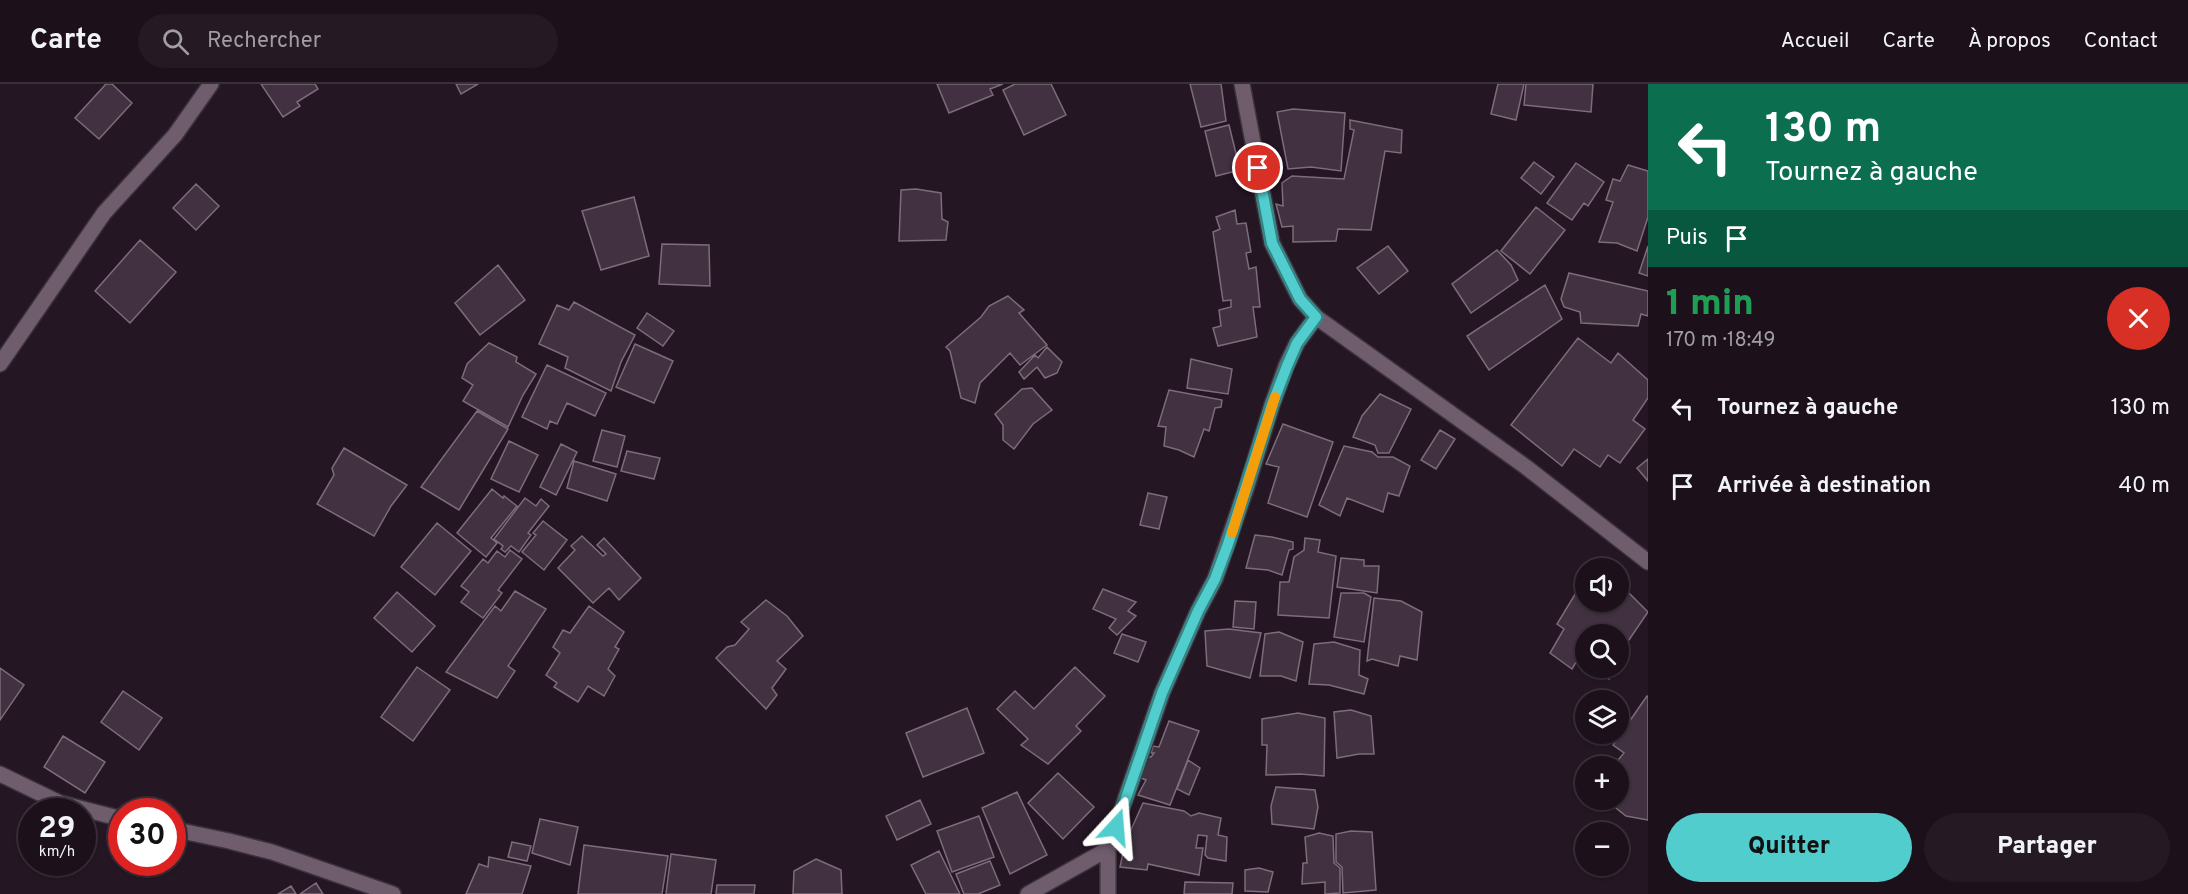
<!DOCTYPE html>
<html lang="fr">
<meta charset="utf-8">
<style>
body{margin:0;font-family:Overpass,sans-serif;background:#251924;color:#f1f3f6;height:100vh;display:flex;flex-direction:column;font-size:22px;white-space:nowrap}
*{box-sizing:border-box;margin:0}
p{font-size:20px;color:#a09da3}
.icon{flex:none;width:33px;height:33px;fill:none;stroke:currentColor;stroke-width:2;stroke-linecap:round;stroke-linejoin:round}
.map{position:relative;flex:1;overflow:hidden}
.side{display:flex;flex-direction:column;background:#1c101b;width:540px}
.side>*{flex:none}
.top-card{background:#0b6e4f;color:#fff;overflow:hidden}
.buttons{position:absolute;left:1575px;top:474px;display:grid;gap:12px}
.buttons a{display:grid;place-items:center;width:54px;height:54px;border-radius:50%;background:#1c101b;box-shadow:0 2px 4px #0004,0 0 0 2px #3a303a;font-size:30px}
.speed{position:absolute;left:18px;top:714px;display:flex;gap:12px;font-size:30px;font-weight:700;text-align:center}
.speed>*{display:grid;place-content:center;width:78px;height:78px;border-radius:50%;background:#1c101b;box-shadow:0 2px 4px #0004,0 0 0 2px #3a303a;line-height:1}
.speed small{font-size:15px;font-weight:400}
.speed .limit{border:9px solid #d22;background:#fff;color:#111}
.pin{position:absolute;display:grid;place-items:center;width:51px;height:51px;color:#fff;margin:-26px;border:3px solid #fff;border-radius:50%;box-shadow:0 2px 6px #0007}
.me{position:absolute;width:66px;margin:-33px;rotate:19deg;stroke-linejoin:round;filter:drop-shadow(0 0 4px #0008)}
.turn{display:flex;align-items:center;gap:21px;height:126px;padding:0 18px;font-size:27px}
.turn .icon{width:78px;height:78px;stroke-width:2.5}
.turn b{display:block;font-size:42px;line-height:51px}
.then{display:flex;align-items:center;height:57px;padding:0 18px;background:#0003;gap:12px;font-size:22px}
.round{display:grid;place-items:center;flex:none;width:63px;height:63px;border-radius:32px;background:#251924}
.summary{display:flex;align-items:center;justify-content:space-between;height:102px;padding:0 18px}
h1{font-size:36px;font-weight:800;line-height:45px;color:#1e9e55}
.cta{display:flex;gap:12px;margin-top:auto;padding:12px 18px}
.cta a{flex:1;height:69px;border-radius:36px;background:#52cdce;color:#111;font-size:24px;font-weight:800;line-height:69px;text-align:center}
.cta a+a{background:#251924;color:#f1f3f6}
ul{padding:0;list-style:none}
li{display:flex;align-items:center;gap:18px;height:78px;padding:0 18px}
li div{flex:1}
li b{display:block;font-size:22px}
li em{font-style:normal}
header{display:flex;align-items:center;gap:36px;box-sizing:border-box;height:84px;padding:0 30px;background:#1c101b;border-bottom:2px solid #3a303a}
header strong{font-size:28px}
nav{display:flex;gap:33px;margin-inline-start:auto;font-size:21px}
.search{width:420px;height:54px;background:#251924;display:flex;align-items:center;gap:15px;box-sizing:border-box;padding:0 21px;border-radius:33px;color:#a09da3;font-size:22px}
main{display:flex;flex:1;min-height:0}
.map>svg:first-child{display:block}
.building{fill:#423241;stroke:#7e6b7c;stroke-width:1.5}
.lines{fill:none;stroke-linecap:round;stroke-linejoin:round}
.minor-casing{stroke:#3b313a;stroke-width:18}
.minor{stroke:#6f5d6d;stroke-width:15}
.route-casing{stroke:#358586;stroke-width:15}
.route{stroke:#52cdce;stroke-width:10}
.slow{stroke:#f59e0b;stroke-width:10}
</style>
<header>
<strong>Carte</strong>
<div class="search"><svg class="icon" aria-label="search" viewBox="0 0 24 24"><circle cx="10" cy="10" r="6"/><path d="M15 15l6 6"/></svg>Rechercher</div>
<nav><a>Accueil</a><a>Carte</a><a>À propos</a><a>Contact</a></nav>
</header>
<main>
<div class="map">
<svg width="1648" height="810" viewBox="0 0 1648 810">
<rect width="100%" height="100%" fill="#251624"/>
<path class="building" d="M106 0H112L132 19 99 55 75 34Z
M261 0H315L318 5 297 18 300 22 283 33Z
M456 0H478L461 10Z
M937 0H1003L990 5 993 11 949 29Z
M1015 0H1051L1066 31 1024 51 1003 6Z
M1190 0H1221L1226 37 1201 43Z
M1498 0H1524L1516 36 1491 30Z
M1526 0H1593L1591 28 1524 21Z
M1293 25 1345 29 1341 87 1311 83 1288 85 1277 28Z
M1350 36 1402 46 1401 69 1385 67 1371 146 1338 145 1336 157 1293 158V142L1282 143 1276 120 1283 122 1282 99 1292 92 1344 95 1354 46 1350 45Z
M1229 41 1240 86 1216 92 1205 47Z
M1534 78 1554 93 1541 110 1521 94Z
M1576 79 1604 98 1588 122 1584 119 1572 136 1547 119Z
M1628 81 1648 87V133L1637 167 1617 159 1599 158 1613 118 1606 116 1613 95 1620 97Z
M196 100 219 122 196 146 173 124Z
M916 105 941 109 942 135 948 138 946 156 899 157 901 106Z
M634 113 649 172 601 186 582 127Z
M1536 123 1565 146 1530 190 1501 167Z
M1235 126 1237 140 1246 139 1251 168 1246 169 1249 185 1256 183 1260 223H1253L1257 253 1218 262 1213 244 1221 242 1219 226 1231 223V216L1223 217 1213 148 1220 145 1216 133Z
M140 156 176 188 130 239 95 207Z
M662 160 709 161 710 202 659 200Z
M1388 162 1408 187 1379 210 1357 184Z
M1648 162V192L1639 189Z
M1497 166 1511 181 1518 196 1471 229 1452 200Z
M498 181 525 216 480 251 455 219Z
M1569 189 1648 207V232L1641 230 1638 242 1581 239 1580 228 1564 223 1561 215Z
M1545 201 1562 235 1489 286 1467 252Z
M1008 212 1024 226 1019 229 1047 261 1020 281 1010 269 980 299 975 319 961 314 950 267 946 263 981 233 989 222Z
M574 218 635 251 621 278 611 307 565 284 568 273 539 260 557 221 569 226Z
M647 229 674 247 663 262 637 244Z
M1578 254 1611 279 1618 269 1648 296V314L1633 336 1645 345 1620 379 1608 371 1600 383 1574 365 1562 382 1511 341Z
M489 259 517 273 516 278 536 290 523 311 508 343 463 317 473 301 462 294 467 280Z
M635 260 673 277 654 319 616 303Z
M1047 263 1062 278 1057 289 1045 294 1037 283 1024 295 1019 288 1035 271 1038 274Z
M1191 275 1232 285 1228 310 1187 304Z
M547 281 606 309 595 332 567 319 557 340 550 337 547 345 522 333Z
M1032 304 1052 326 1033 340 1014 365 1003 356V341L995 330 1022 305Z
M1169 306 1222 316 1221 323 1215 324 1209 347 1204 345 1194 373 1179 366 1164 362 1166 343 1158 342Z
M1380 310 1411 325 1389 369H1378L1375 361 1353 353 1362 332Z
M477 327 508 345 459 426 421 403Z
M1283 340 1333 358 1307 433 1268 419 1279 383 1266 380Z
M602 346 625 352 617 383 593 377Z
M1440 346 1455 355 1436 385 1421 376Z
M509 357 538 371 519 408 491 395Z
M561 360 577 368 556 411 540 403Z
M1344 362 1372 368 1378 373H1393L1410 382 1399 412 1388 409 1383 428 1347 414 1340 432 1319 421Z
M344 364 407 401 391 422 374 452 317 420 334 391 332 384Z
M627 367 660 374 654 395 621 387Z
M1648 375V397L1637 384Z
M574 377 616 390 607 417 567 404Z
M492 405 503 414 504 412 517 422 491 454 497 459 486 473 457 449Z
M1148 409 1167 413 1159 445 1140 441Z
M525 414 536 422 541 415 549 422 528 449 531 451 519 468 511 462 505 468 501 465 503 462 494 455Z
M543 437 567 456 544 486 522 468 536 451 533 449Z
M437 439 471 467 435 511 401 483Z
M1255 451 1272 453 1293 458V465L1289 466 1282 491 1268 486 1246 484Z
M582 452 603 472 606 470 597 461 604 454 641 494 619 516 609 504 593 519 558 484 575 466 571 462Z
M1305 454 1320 456 1318 468 1336 472 1329 534 1278 531 1280 498H1289L1294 473 1304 466Z
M510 466 522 475 498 506 502 509 483 534 461 518 469 508 461 502 483 475 488 479 497 467 505 473Z
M1341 474 1364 476V482H1379L1377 509 1337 503Z
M1618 498 1648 528 1618 572V550H1586V577L1579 573 1572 585 1550 569 1564 545 1557 540 1580 502 1586 503V518H1618Z
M1103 505 1136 518 1128 527 1136 532 1117 551 1109 544 1116 535 1093 525Z
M515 507 546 525 508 582 515 587 497 614 446 588 495 522 501 527Z
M397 508 435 542 412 568 374 534Z
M1341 509H1364L1371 513 1364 558 1334 553Z
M1374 514 1401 517 1422 528 1417 576 1400 572 1398 582 1372 575 1367 577Z
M766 516 787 532 803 552 777 577 786 585 772 604 777 611 766 625 716 574 727 563 735 561 749 545 741 538Z
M1235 517 1256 518 1254 545 1233 543Z
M589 522 624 548 615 563 619 565 608 585 615 592 604 612 588 602 578 618 554 603 557 599 546 591 560 569 553 563 563 546 570 549Z
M1229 545 1261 549 1250 594 1207 582 1205 547Z
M1279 548 1303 558 1296 597 1281 592H1260L1265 550Z
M1122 550 1146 558 1138 578 1114 569Z
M1334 558 1360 566 1359 591 1368 595 1364 610 1329 601 1309 600 1314 560Z
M417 583 450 606 413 657 381 633Z
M1075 583 1105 612 1076 642 1081 647 1048 680 1021 661 1028 655 997 625 1015 607 1034 625Z
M0 584 24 601 0 636Z
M1594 584H1614L1609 595Z
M123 607 162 634 139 666 101 638Z
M1647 612 1648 613V736L1626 732 1606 716H1618V682H1613L1624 669 1613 661Z
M967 624 984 669 923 693 906 649Z
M1351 626 1371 632 1374 670H1359L1337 674 1334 628Z
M1298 629 1325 634 1324 692 1300 690 1266 691 1267 661H1262V635Z
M1169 637 1199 647 1170 721 1138 711 1146 696 1141 694 1148 673H1151L1154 669H1151L1153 662 1159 663Z
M63 652 105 678 85 709 44 683Z
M1188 676 1200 684 1189 711 1177 705Z
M1058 689 1094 723 1063 755 1028 719Z
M1276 703 1315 706 1318 723 1314 745 1272 740 1271 722Z
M1017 708 1047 771 1010 790 982 724Z
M920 716 931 740 897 756 886 732Z
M1143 719 1184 727 1191 732 1199 729 1221 734 1218 751 1227 753 1226 777 1208 774 1205 771 1207 752 1198 751 1196 764H1203L1199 791 1148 780 1147 786 1120 783 1125 759Z
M979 732 994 773 952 788 937 747Z
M540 735 578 743 570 781 532 769Z
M1351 747 1372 748 1376 806 1343 809 1342 783 1336 778V750Z
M1319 749 1333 752 1334 779 1340 784V809L1325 810V798L1302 800 1303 779H1307L1305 753Z
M512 758 531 762 527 777 508 773Z
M584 761 668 772 662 810H578Z
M939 767 960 810H926L911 781Z
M671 770 716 776 711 810H666Z
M489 773 531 782 522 810H466L479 780 488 783Z
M816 775 841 786 842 810H793L794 787Z
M990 777 1000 801 978 810H964L956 790Z
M1259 784 1273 788 1268 808 1245 807V786Z
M1185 798 1233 799 1232 810H1184Z
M316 799 323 810H300Z
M717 801H755L754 810H716Z
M291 802 296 810H278Z"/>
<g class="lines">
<g class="minor-casing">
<path id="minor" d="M1242 0 1272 159 1300 215 1316 233 1526 383 1648 478
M0 280 104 129 175 51 211 0
M0 690 60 719 122 735
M172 745 229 757 272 768 393 810
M1028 810 1108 765
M1108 810V765L1162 609 1198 527 1215 495 1247 402 1272 321 1286 282 1297 259 1316 233"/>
</g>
<use href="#minor" class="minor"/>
</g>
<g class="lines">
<g class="route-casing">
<path id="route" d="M1116 743 1162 609 1198 527 1215 495 1228 460 1272 321 1287 282 1297 259 1316 233 1300 215 1272 159 1258 84"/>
</g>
<use href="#route" class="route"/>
<path class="slow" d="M1232 449 1275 313"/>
</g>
</svg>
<div class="buttons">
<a><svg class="icon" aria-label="sound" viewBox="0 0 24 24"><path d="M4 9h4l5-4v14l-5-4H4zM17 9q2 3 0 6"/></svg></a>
<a><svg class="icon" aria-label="search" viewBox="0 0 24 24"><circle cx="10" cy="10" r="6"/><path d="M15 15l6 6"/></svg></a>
<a><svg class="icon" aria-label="layers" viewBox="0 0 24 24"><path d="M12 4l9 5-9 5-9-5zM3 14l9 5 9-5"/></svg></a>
<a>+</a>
<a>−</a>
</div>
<div class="speed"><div>29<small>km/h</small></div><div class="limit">30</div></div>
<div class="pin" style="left:1258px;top:84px;background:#d93025"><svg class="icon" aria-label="arrive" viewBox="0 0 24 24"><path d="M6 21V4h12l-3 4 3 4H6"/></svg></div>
<svg class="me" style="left:1116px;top:743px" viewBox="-20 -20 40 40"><path d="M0-17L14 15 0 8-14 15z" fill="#52cdce" stroke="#fff" stroke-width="4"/></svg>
</div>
<section class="side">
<div class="top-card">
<div class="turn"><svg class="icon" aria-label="left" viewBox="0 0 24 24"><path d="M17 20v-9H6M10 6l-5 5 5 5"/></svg><div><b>130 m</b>Tournez à gauche</div></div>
<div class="then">Puis<svg class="icon" aria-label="arrive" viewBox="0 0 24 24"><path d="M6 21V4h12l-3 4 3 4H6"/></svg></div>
</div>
<div class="summary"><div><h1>1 min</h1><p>170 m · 18:49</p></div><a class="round" style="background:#d93025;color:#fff"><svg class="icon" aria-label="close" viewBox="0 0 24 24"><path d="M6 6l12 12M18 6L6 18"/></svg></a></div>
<ul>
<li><svg class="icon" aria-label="left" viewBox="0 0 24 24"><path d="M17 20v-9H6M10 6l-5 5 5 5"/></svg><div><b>Tournez à gauche</b></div><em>130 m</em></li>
<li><svg class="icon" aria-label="arrive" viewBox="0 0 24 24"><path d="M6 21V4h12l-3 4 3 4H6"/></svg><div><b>Arrivée à destination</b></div><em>40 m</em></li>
</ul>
<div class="cta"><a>Quitter</a><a>Partager</a></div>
</section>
</main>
